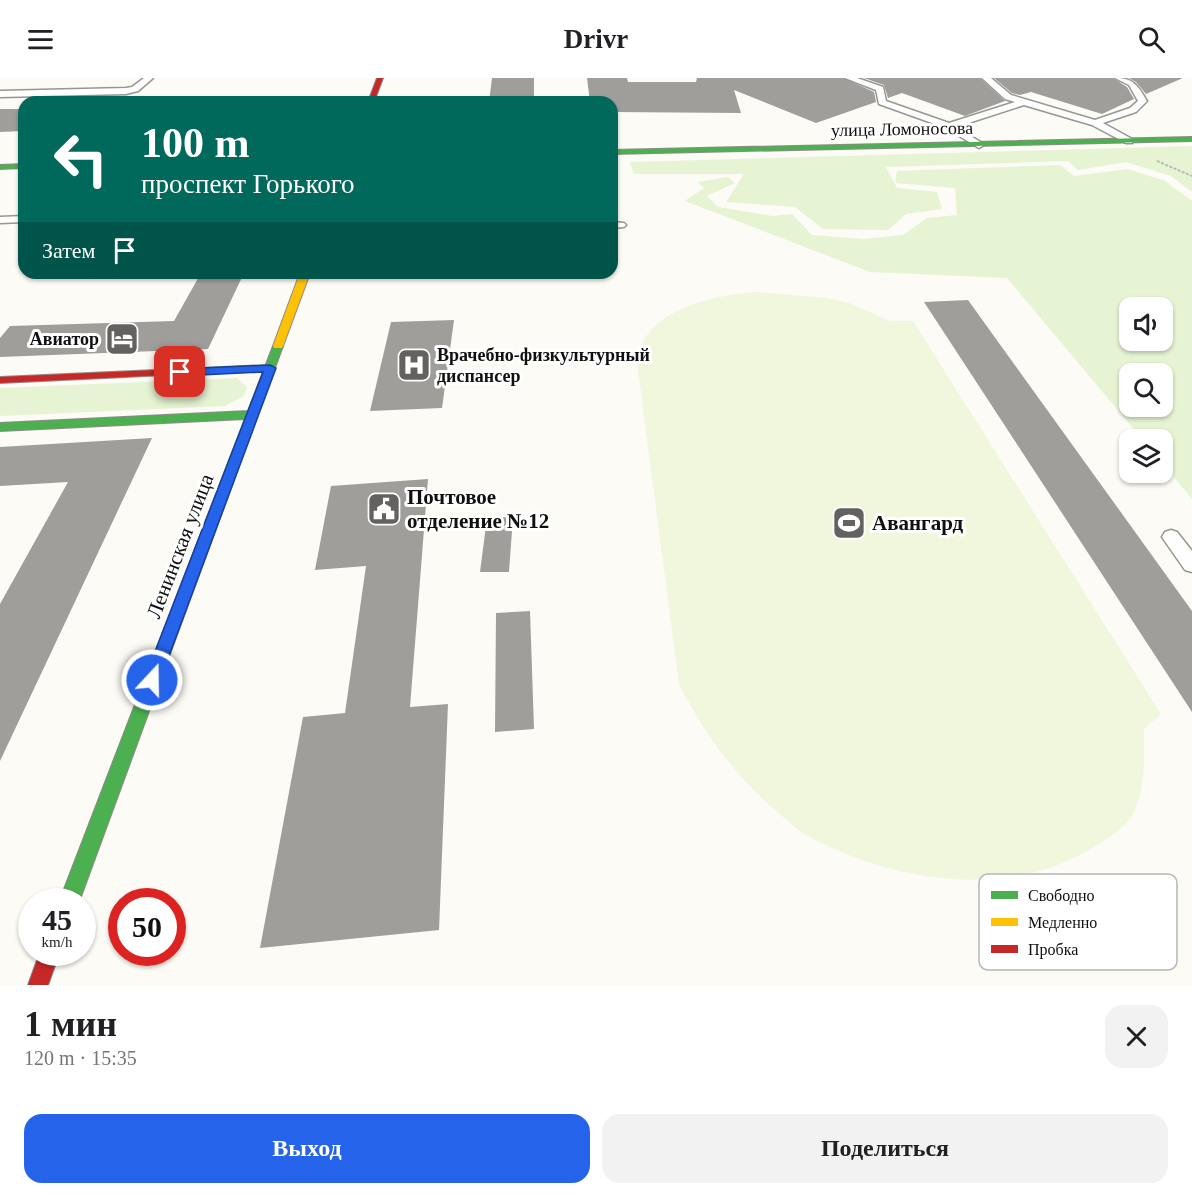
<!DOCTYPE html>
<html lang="ru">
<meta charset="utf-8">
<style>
body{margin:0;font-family:"Times New Roman",serif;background:#f2f2f2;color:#202124;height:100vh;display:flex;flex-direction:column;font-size:22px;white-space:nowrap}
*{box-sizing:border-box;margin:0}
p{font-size:20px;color:#757577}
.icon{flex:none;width:33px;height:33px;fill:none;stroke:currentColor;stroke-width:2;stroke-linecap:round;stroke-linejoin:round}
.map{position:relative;height:907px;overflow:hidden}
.drawer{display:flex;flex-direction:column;background:#fff;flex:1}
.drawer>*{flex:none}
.top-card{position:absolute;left:18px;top:18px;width:600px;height:183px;border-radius:18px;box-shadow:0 2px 4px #0004;background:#00695c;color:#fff;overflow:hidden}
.tools{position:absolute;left:1119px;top:219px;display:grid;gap:12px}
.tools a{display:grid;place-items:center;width:54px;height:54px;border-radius:12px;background:#fff;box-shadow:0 2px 4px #0004;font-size:30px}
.speed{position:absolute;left:18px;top:810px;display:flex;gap:12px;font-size:30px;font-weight:700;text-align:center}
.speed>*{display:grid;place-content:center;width:78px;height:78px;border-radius:50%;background:#fff;box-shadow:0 2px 4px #0004;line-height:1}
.speed small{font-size:15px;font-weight:400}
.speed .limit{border:9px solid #d22;background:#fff;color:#111}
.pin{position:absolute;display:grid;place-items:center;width:51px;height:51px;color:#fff;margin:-26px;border-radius:12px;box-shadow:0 3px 9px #0006}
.me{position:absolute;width:66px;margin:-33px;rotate:21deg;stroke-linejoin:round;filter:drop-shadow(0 0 4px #0008)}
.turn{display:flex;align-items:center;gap:21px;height:126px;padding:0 24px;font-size:27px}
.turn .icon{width:78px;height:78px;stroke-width:2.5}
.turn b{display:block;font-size:42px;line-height:51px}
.then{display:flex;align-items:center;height:57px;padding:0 24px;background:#0003;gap:12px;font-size:22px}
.round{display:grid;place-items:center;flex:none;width:63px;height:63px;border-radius:18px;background:#f2f2f2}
.overview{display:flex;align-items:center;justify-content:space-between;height:102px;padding:0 24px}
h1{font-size:36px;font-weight:800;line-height:45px}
.cta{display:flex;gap:12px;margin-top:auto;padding:12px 24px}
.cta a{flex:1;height:69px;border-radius:18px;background:#2563eb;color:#fff;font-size:24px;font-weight:800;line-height:69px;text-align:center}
.cta a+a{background:#f2f2f2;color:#202124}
header{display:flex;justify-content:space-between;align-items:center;height:78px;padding:0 24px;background:#fff;font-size:27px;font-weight:800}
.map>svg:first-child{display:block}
.green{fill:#e6f4d3;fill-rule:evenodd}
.pitch{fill:#f0f7dd}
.building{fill:#a09e9a}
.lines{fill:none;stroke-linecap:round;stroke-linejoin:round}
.lane-casing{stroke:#969693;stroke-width:3}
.fast-casing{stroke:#8d8c8a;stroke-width:2}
.slow-casing{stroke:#8d8c8a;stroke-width:2}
.jam-casing{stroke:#8d8c8a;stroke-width:2}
.path{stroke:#b9b9b8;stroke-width:2;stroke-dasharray:3 1.5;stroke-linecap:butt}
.lane{fill:#fffefe;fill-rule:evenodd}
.fast{fill:#4caf50;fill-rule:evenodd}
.slow{fill:#ffc107;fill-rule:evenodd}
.jam{fill:#c62828;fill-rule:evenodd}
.route{fill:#2563eb;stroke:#184099;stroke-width:1.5}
.labels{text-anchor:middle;stroke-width:6;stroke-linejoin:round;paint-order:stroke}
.far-street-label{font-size:18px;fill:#101010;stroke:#fff}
.far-poi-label{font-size:18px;font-weight:bold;fill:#101010;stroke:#fff;text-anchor:end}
.poi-label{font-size:21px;font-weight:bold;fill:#101010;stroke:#fff;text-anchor:start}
.street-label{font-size:21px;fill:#101010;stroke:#fff}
.key{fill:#fff;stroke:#b7b7b7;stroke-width:1.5}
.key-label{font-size:16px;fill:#101010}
</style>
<header><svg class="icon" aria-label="menu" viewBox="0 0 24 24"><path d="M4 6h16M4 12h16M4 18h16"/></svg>Drivr<svg class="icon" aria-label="search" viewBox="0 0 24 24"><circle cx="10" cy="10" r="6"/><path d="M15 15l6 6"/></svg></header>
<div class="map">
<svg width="1192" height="907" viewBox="0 0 1192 907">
<rect width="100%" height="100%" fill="#fcfbf5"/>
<path class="green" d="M1192 68V114L1171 98 1126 84 1078 92 1068 83 886 89 897 110 937 114 942 131 906 136 888 152 823 151 795 129 726 124 744 96H634L630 84Z
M1060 87 1074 98 1128 91 1165 103 1192 123V421L1163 386 1162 362 1142 361 1007 200 870 194 685 123 704 110 698 104 728 99 735 105 707 118 718 129 773 138 792 136 812 157 863 161 903 157 927 140 957 137 955 110 895 105 897 93ZM1130 230H1162V262H1130ZM1130 296H1162V328H1130Z
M237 300 247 309 244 318 225 328 0 338V310Z"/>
<path class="pitch" d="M757 214 827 220 849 225 890 243H913L1161 636 1144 651C1144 680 1146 709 1133 736 1128 748 1103 764 1092 770 1006 823 890 803 806 757 797 752 789 743 781 737 738 702 704 656 679 606L637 285C642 231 714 217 757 214Z"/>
<path class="building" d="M492 0H534V24H489Z
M587 0H627L628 4H696L697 0H843L874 14 876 24 816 45 734 12 741 35 612 34V24H590Z
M864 0H980L1005 23 965 38 902 15 888 20 884 7Z
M994 0H1113L1127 9 1134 21 1102 36 1031 14 1020 17 1012 15Z
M1129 0H1183L1146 16 1136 4Z
M0 31H24V53L0 54Z
M201 195H244L208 271 0 279V260L10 248 174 243Z
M968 222 1192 533V634L924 224Z
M454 242 442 330 370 333 391 244Z
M152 360 0 683V526L68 404 0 408V369Z
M428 401 410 629 448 626 439 852 260 870 303 639 345 635 366 488 315 492 331 408Z
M513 439 509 494H480L487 440Z
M530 533 534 651 495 654 496 535Z"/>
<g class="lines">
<g class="lane-casing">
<path id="lane" d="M144 0H153L138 13 126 16 0 19V13L126 10 132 9Z
M845 0H857L883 9 886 23 949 45 1015 24 1005 21 982 0H991L1011 17 1095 42 1130 30 1138 23 1129 7 1115 0C1134 0 1138 8 1147 23L1136 34 1103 45 1132 61V65H1126L1092 47 1024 27 956 49 982 65 984 67 979 70 946 50 879 26 876 12Z
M24 138V144L0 145V139Z
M612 144 624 145 626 147 624 149 612 150Z
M1171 452 1177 454 1192 473V494L1185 492 1162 459 1165 454Z"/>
</g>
<g class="fast-casing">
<path id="fast" d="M1192 59V63L612 76V72Z
M24 86V90L0 91V87Z
M278 265 283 268 79 824H59L245 341 0 353V345L248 333 273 268Z"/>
</g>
<g class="slow-casing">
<path id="slow" d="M300 195H310L283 268 282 270H274L273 268Z"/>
</g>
<g class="jam-casing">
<path id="jam" d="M377 0H383L374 24H368Z
M270 287 274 288V292L0 305V299Z
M40 874H60L48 907H28Z"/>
</g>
<path class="path" d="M1157 83 1192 98"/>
<use href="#lane" class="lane"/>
<use href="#fast" class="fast"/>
<use href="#slow" class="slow"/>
<use href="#jam" class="jam"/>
</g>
<path class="route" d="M270 287 276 290 160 602 158 607 152 610 147 607 144 602 263 294 180 298 175 294 180 291Z"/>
<defs>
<g id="hotel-square" transform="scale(1.725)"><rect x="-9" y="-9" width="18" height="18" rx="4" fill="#636260" stroke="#fff"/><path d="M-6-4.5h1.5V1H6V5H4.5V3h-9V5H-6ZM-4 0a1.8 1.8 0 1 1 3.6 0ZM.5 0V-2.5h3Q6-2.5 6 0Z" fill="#fff"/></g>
<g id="hospital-square" transform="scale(1.725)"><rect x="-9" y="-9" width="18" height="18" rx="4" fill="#636260" stroke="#fff"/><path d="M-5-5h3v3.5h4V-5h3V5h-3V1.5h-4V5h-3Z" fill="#fff"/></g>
<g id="civic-square" transform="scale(1.725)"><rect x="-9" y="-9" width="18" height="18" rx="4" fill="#636260" stroke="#fff"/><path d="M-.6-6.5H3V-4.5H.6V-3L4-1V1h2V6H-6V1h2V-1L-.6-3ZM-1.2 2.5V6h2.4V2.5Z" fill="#fff"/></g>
<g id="stadium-square" transform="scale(1.725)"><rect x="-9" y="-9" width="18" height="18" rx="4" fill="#636260" stroke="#fff"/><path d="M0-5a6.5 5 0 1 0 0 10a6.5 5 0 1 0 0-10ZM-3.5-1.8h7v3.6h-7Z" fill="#fff"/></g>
</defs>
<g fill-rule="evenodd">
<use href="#hotel-square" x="122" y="261"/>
<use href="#hospital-square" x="414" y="287"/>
<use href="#civic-square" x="384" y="431"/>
<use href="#stadium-square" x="849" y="445"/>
</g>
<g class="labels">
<g class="far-street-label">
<text transform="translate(902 51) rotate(-1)" y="6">улица Ломоносова</text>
</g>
<g class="far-poi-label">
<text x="99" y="267">Авиатор</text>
<text x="437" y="283" text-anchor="start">Врачебно-физкультурный<tspan x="437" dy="21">диспансер</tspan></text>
</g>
<g class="poi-label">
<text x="407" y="426">Почтовое<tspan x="407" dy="24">отделение №12</tspan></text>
<text x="872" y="452">Авангард</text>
</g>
<g class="street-label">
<text transform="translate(180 468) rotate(-69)" y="7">Ленинская улица</text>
</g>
</g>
<rect x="979" y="796" width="198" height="96" rx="9" class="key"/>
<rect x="991" y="813" width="27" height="8" fill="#4caf50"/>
<rect x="991" y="840" width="27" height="8" fill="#ffc107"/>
<rect x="991" y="867" width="27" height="8" fill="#c62828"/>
<g class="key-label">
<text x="1028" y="823">Свободно</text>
<text x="1028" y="850">Медленно</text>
<text x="1028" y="877">Пробка</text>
</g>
</svg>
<div class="tools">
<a><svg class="icon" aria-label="sound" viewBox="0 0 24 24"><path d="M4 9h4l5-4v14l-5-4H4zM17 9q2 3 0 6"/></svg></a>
<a><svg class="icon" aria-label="search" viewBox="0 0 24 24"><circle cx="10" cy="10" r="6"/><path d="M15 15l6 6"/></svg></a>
<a><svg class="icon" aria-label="layers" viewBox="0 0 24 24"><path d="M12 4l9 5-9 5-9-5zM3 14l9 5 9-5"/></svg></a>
</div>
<div class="speed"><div>45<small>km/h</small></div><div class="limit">50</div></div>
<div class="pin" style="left:180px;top:294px;background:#d93025"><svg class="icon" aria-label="arrive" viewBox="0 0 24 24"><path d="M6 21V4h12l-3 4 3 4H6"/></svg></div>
<svg class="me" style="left:152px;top:602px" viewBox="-20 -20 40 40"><circle r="17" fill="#2563eb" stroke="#fff" stroke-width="3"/><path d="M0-11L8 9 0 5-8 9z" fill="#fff"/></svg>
<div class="top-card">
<div class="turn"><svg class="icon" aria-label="left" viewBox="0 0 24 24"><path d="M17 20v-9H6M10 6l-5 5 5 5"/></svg><div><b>100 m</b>проспект Горького</div></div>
<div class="then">Затем<svg class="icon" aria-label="arrive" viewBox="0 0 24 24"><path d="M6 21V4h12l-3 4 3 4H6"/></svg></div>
</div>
</div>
<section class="drawer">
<div class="overview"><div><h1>1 мин</h1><p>120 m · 15:35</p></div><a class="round"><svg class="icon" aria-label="close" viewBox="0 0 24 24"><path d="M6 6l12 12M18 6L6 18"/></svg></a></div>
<div class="cta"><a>Выход</a><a>Поделиться</a></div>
</section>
